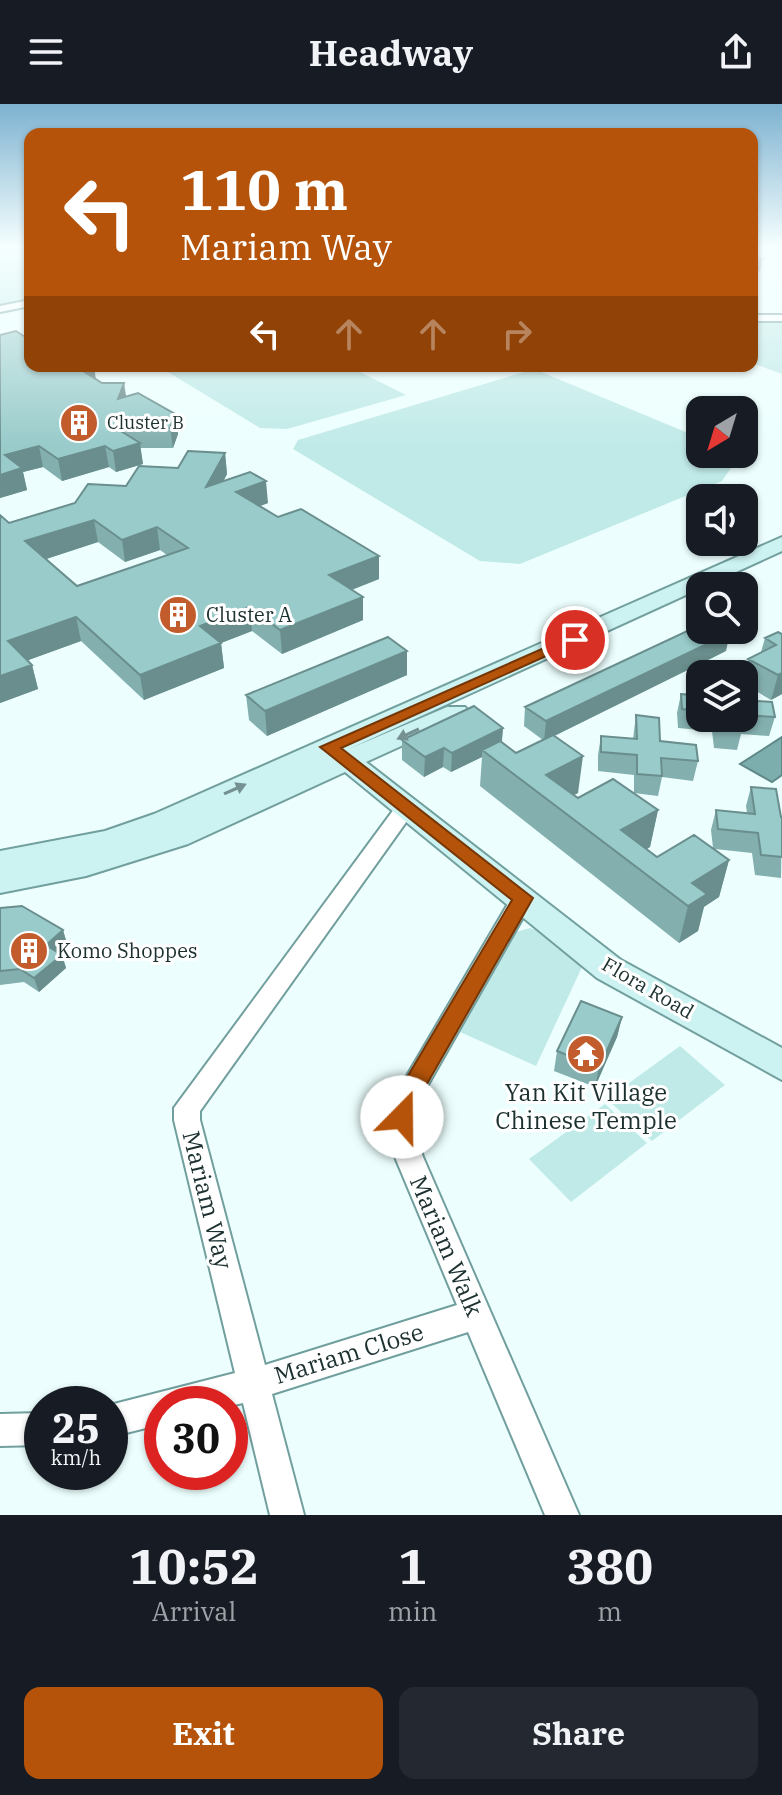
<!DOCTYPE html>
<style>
body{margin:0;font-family:"IBM Plex Serif",serif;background:#242831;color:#f1f3f6;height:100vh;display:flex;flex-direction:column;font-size:30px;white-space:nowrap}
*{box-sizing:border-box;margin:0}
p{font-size:26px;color:#9ea1a6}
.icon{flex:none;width:44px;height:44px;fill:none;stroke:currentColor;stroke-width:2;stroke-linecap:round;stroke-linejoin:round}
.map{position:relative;height:1411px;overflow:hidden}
.side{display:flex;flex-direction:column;background:#171b24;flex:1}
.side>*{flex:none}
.hud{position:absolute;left:24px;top:24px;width:734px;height:244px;border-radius:16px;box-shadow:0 2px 6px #0004;background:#b45309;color:#fff;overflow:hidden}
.needle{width:52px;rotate:218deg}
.fabs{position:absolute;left:686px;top:292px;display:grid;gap:16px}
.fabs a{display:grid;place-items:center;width:72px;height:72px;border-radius:16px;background:#171b24;box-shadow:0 2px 6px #0004;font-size:40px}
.speed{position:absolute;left:24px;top:1282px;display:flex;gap:16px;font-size:40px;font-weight:700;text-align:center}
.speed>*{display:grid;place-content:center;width:104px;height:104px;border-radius:50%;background:#171b24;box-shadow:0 2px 6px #0004;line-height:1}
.speed small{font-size:20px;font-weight:400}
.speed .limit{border:12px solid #d22;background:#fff;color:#111}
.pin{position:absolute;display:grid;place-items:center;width:68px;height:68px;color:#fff;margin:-34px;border:4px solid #fff;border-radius:50%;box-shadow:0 2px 8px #0007}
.me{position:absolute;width:88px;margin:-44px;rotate:22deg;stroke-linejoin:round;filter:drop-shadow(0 0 6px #0008)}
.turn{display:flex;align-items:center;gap:28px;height:168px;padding:0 24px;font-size:36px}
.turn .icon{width:104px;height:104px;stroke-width:2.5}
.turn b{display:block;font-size:56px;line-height:68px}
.lanes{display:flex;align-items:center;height:76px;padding:0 24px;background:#0003;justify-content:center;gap:40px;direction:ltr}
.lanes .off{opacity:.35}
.eta{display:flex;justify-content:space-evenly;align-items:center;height:136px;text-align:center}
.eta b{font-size:48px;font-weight:700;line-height:56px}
.primary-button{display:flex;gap:16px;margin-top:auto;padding:16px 24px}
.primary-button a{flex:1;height:92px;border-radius:16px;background:#b45309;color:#fff;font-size:32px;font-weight:700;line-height:92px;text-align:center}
.primary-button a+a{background:#242831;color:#f1f3f6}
header{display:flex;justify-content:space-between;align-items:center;height:104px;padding:0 24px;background:#171b24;font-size:36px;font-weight:700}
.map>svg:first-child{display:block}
.green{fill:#c0eae8}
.water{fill:#7caead;stroke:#608888;stroke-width:2}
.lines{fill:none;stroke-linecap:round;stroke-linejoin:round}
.street-casing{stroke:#719f9e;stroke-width:4}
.secondary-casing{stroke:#719f9e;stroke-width:4}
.street{fill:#fff;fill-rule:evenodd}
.secondary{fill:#cdf2f2;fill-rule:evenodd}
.wall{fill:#83afae;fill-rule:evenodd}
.shaded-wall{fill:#6a8e8d}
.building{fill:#98cbca;stroke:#6a8e8d;stroke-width:2;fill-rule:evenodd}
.oneway{fill:#759191}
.route{fill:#b45309;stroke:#753606;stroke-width:2}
.labels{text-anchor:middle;stroke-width:6;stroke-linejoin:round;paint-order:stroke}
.far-poi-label{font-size:18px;fill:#1d3030;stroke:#fff;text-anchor:start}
.poi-label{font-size:20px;fill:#1d3030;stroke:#fff;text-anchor:start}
.street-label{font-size:20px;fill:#1d3030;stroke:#fff}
.near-poi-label{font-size:24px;fill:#1d3030;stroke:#fff}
.near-street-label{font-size:24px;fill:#1d3030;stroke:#fff}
</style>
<header><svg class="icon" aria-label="menu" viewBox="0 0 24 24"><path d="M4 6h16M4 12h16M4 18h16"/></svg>Headway<svg class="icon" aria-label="share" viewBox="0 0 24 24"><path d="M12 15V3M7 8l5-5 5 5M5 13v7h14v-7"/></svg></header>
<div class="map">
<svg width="782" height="1411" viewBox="0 0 782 1411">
<rect width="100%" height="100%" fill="#ecfffe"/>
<path class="green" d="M0 144H30V196L0 201Z
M752 216 782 217V270L752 259Z
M158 262H348L406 291 287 325 260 324Z
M534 265 700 334V350L740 351 722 377 520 460 480 457 293 345 298 336Z
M530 824 544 829 582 863 536 962 460 928 516 828Z
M680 942 725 981 652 1037 607 995Z
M605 1000 647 1039 571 1098 529 1055Z"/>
<path class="water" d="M782 633V671L772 678 740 660Z"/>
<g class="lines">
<g class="street-casing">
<path id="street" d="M30 196V202L0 208V202Z
M752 211H782V217H752Z
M407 695 414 697 417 702 414 707 200 1007V1016L265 1261 457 1201 395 1053 389 1029 395 992 515 788H531L534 794 421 993 415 1029 423 1053 579 1411H545L468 1228 272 1290 304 1411H270L243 1299 230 1302 162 1300V1320L110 1333V1301L235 1269 174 1016V1004L400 697Z
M42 1309V1341L0 1342V1310Z"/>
</g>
<g class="secondary-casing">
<path id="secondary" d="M782 433V447L349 645 447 603H465L469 608 465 613 366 658 621 856 782 944V976L597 874 345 668 188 740 86 772 0 789V767L97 748 0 767V747L105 727 154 710Z"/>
</g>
<use href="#street" class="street"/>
<use href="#secondary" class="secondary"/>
</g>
<path class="wall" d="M0 231 96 275 126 293 175 310 178 330 173 344H140L143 360 116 368 109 363 62 377 43 363 23 368 27 386 0 394Z
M225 349 227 370 223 378 268 399 260 402 278 413 379 452V475L352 486 363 516 282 550 252 527 221 539 224 564 144 596 81 537 28 556 32 561 38 585 0 599 9 419 75 399ZM98 438 125 458 160 446 167 451 77 482 46 455Z
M782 530V590L771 596 744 580V573L748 555 761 548 765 534Z
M407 547V571L267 632 249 616 246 591Z
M726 547 554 632 578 689 573 691 578 694 658 706 650 743 647 745 657 753 713 744 711 726 716 706 747 709 746 702 751 683 782 713 781 774 755 771 752 749 715 745 729 756 719 793 704 802 698 827 679 839 480 682 482 653 451 668 443 663 424 673 402 656V636L503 624 502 638 516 649 543 636 524 622 525 603Z
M681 590 700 592V614H744V596L775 613 769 632 741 630 737 646 714 644 712 627 678 624 677 609Z
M636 611 660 637 698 657 693 677 662 673 658 692 634 689V671L598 667V651L601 632 633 635Z
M0 804 63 826 67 840 57 848 62 851 66 864 39 888 24 878 0 881Z
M622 913 617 933 595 983 554 967 557 947Z"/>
<path class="shaded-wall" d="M762 155 760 167 752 169V158Z
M74 262H94L96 276Z
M124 279 127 298 118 295Z
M175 310 178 330 173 344 170 324Z
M140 339 143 360 116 368 113 347Z
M39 342 43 363 23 368 27 386 0 394V371L5 351Z
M105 342 109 363 62 377 58 355Z
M225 349 227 370 209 405 206 383Z
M266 377 268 399 238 410 236 388Z
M94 416 98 438 31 460 25 437Z
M157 423 160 446 125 458 122 436Z
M379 452V475L330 494 329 471Z
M363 493V516L282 550 280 526Z
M250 503 252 527 203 546 200 522Z
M76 513 81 537 15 561 8 537Z
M730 529 726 547 544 637 546 617Z
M221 539 224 564 144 596 140 571Z
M407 547V571L267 632 265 607Z
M32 561 38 585 0 599V572Z
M782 569V590L771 596 778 571Z
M503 624 501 643 482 646V653L451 668 452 649Z
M444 644 443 663 424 673 425 653Z
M583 652 578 689 555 701 546 671Z
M658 706 650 743 628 756 621 726Z
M729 756 719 793 704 803 698 827 679 839 688 802 692 779Z
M63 826 67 840 50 854 46 841Z
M62 851 66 864 39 888 34 874Z
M622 913 617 933 595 983 599 964Z"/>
<path class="building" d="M752 152 762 155 752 158Z
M16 227 30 236V262H75L102 279H124L118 295 138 289 175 310 170 324H116L140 339 113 347 105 342 58 355 39 342 5 351 22 364 0 371V231Z
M188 347 225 349 206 383 250 368 266 377 236 388 278 413 301 405 379 452 329 471 363 493 280 526 250 503 200 522 221 539 140 571 76 513 8 537 32 561 0 572V411L9 419 75 399 88 380 126 382 139 362 178 364ZM94 416 122 436 157 423 188 444 77 482 25 437Z
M700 521V526H724L730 529 546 617 525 603Z
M778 528 782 530V569L778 571 748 555 776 541 765 534Z
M388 533 407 547 265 607 246 591Z
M681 590 700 592V607L682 605Z
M744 596 772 598 775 613 744 611Z
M474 602 503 624 452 649 444 644 425 653 402 636Z
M636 611 659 614 660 637 696 641 698 657 661 654 662 672 637 670V651L601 648V632L637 635Z
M717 614H740L742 627 718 625Z
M553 631 583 652 546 671 578 694 613 675 658 706 621 726 657 753 694 731 729 756 692 779 707 790 688 802 482 646 500 637 516 649Z
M751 683 776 685 781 713H782V753L761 751 758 729 718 725 716 706 755 710Z
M22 802 63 826 46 841 62 851 34 874 20 865 0 867V804Z
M581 897 622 913 599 964 557 947Z"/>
<defs><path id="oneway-solid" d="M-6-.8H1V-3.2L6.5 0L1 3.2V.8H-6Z" transform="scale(2)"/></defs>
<g class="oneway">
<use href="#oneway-solid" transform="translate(408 630) rotate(155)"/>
<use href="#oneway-solid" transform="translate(235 685) rotate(-24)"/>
</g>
<linearGradient id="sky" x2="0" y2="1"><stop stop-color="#7db2d0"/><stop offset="0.42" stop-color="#f6ffff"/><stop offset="1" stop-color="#f6ffff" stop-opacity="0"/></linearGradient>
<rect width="782" height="341" fill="url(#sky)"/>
<path class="route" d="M569 533 582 536 341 644 533 794 419 994 410 1021 402 1024 393 1021 390 1013 396 992 512 796 320 643Z"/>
<defs>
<g id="building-disc" transform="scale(2)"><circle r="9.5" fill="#c25c2c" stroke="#fff"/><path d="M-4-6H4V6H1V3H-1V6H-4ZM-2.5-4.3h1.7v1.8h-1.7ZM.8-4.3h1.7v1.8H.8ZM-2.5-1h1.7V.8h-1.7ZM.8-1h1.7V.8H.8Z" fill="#fff"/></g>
<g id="temple-disc" transform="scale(2)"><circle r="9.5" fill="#c25c2c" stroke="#fff"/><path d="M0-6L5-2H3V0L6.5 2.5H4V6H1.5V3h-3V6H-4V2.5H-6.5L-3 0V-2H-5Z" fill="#fff"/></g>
</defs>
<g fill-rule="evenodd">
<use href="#building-disc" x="79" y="319"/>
<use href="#building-disc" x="178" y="511"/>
<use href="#building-disc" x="29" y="847"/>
<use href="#temple-disc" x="586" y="950"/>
</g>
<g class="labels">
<g class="far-poi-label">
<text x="107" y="325">Cluster B</text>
</g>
<g class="poi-label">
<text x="206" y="518">Cluster A</text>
<text x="57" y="854">Komo Shoppes</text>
</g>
<g class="street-label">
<text transform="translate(648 884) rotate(30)" y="7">Flora Road</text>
</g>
<g class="near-poi-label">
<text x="586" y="997">Yan Kit Village<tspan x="586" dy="28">Chinese Temple</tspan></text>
</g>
<g class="near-street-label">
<text transform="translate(207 1096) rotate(76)" y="8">Mariam Way</text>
<text transform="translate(446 1142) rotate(67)" y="8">Mariam Walk</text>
<text transform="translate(349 1250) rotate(-17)" y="8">Mariam Close</text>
</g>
</g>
</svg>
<div class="fabs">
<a><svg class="needle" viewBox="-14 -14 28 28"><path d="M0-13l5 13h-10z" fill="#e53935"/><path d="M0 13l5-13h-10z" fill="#9ea1a6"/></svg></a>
<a><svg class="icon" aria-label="sound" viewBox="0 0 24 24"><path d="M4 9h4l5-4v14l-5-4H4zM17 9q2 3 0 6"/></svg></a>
<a><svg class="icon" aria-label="search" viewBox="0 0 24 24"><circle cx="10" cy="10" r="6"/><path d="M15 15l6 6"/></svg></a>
<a><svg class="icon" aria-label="layers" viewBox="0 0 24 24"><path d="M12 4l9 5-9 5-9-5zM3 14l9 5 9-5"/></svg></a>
</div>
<div class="speed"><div>25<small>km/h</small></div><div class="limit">30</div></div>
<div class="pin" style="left:575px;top:536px;background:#d93025"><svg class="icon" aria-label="arrive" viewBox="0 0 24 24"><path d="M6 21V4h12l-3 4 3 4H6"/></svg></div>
<svg class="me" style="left:402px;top:1013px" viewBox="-20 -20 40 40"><circle r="19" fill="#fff"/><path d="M0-13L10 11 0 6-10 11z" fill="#b45309"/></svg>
<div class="hud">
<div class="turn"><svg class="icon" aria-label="left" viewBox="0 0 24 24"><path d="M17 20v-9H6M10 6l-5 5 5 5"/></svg><div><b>110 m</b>Mariam Way</div></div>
<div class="lanes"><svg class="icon" aria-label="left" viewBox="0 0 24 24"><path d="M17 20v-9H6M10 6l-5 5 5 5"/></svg><svg class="icon off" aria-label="ahead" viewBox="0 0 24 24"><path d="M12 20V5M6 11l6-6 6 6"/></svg><svg class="icon off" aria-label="ahead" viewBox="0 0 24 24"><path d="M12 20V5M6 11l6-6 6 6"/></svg><svg class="icon off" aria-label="right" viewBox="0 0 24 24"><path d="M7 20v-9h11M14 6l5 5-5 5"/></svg></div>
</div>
</div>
<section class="side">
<div class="eta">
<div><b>10:52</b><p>Arrival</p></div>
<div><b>1</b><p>min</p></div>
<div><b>380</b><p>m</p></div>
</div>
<div class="primary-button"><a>Exit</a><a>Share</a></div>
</section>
